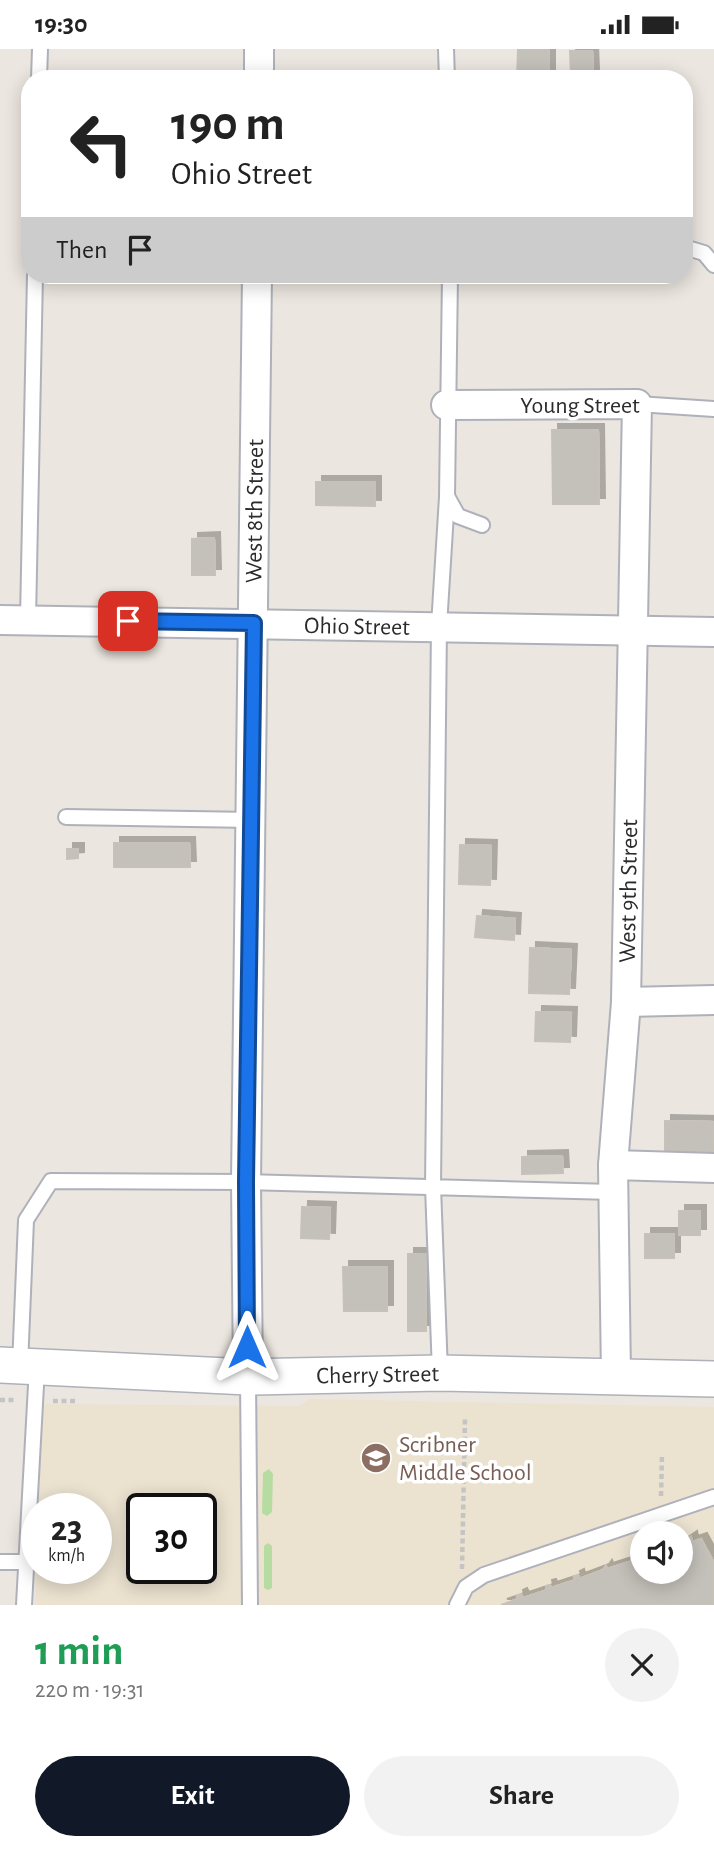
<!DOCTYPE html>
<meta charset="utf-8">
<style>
body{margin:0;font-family:"Alegreya Sans",sans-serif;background:#f2f2f2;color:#222;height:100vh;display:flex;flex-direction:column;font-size:26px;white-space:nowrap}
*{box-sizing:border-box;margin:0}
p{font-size:23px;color:#767676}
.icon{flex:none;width:38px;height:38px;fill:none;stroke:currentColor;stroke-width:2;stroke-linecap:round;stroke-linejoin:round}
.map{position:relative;height:1556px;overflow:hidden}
.sheet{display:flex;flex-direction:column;background:#fff;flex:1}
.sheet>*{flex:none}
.banner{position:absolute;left:21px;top:21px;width:672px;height:214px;border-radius:28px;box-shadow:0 4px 18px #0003;background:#fff;color:#222;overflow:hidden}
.controls{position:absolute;left:630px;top:1472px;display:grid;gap:14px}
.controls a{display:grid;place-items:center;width:63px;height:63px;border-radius:50%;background:#fff;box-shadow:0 4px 18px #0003;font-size:35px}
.speed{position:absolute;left:21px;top:1444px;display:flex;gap:14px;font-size:35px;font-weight:700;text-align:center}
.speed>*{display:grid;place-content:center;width:91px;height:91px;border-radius:50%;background:#fff;box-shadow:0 4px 18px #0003;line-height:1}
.speed small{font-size:18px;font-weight:400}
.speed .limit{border:4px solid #111;border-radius:10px;background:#fff;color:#111}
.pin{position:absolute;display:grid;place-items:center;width:60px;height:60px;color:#fff;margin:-30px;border-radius:14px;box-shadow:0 4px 10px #0006}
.me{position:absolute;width:77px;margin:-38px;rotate:0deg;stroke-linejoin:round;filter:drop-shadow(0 0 5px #0008)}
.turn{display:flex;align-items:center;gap:24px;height:147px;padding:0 35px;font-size:32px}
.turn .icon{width:91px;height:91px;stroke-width:2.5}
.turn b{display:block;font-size:49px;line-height:60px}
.then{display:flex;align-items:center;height:66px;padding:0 35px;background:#0003;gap:14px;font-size:26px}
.round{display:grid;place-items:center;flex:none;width:74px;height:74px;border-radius:37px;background:#f2f2f2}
.overview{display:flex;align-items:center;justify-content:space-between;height:119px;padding:0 35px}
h1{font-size:42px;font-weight:700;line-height:52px;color:#1e9e55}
.button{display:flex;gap:14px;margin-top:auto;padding:14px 35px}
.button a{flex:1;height:80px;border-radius:42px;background:#111827;color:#fff;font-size:28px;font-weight:700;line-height:80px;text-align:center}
.button a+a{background:#f2f2f2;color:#222}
.status{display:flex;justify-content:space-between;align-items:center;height:49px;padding:0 35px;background:#fff;direction:ltr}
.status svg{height:19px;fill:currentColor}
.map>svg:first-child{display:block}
.education{fill:#ebe2d0;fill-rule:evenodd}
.green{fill:#b6dca2}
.building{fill:#c4c0ba;stroke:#c6c1b9;stroke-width:2;filter:url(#shadow)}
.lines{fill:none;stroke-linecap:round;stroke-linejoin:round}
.service-casing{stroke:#afb1ba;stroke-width:18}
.minor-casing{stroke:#afb1ba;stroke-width:32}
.tertiary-casing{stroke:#afb1ba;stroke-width:38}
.path{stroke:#c4c4c4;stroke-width:4.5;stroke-dasharray:5 3.5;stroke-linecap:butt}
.service{stroke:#fff;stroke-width:14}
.minor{stroke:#fff;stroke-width:28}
.tertiary{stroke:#fff;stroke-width:35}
.route-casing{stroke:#114b97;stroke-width:18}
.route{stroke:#1a73e8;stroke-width:12}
.labels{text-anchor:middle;stroke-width:7;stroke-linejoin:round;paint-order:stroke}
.street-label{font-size:24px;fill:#2b2b2b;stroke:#fff}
.education-label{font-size:24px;fill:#785e54;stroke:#fff;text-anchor:start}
</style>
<div class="status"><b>19:30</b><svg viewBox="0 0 49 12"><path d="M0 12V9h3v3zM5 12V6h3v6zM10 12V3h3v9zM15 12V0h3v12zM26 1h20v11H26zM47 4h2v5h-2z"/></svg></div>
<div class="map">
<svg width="714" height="1556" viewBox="0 0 714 1556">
<defs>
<filter id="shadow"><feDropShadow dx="6" dy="-6" stdDeviation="0" flood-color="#0004"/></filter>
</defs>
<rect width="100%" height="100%" fill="#ebe6df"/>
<path class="education" d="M309 1350 714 1358V1556H35L37 1486V1519H96V1460L38 1459 40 1355 299 1357ZM142 1460H201V1519H142ZM642 1484H681V1522H642Z"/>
<path class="green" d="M269 1420 273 1425 272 1463 267 1467 262 1464 263 1424Z
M268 1494 272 1497V1539L268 1541 264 1539V1497Z"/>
<path class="building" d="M518 0H549V30H517Z
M570 2H592L593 26 571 27Z
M552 381H598L599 455H553Z
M316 433H375V457L316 456Z
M214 489 215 526H192V490Z
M114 794H189L190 818H114Z
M460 796 491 797 490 836 459 835Z
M67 800H78V809L67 810Z
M477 867 515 870 514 891 475 888Z
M530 899 571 901 569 945 529 944Z
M536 963 571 964 570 993 535 992Z
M665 1072 714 1073V1110L665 1109Z
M562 1107 563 1124 522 1125V1108Z
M302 1158 330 1159 329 1190 301 1189Z
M679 1162H700V1186H679Z
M645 1185H674V1209H645Z
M408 1205H426V1282H408Z
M343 1218H387V1262H344Z
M691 1488 692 1493 701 1490 714 1514V1556H501L518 1550 517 1547 521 1545 523 1549 547 1541 546 1537 550 1536 551 1539 575 1531 574 1528 578 1526 579 1530 603 1521 606 1517 607 1520 632 1512 631 1508 634 1507 636 1511 642 1509V1522H681V1495Z"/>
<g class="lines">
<g class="service-casing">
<path id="service" d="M446 0 447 30
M39 30 40 0
M684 198 704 204 714 216
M637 355 714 360
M448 449 458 467 482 476
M28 570 35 226
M66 768 253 771
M20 1317 26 1171 51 1132 246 1133 613 1143
M440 1323 433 1138 439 577 447 448 450 226
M248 1329 250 1556
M0 1513H24
M24 1556 37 1318
M457 1556 466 1538 484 1526 714 1448"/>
</g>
<g class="minor-casing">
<g id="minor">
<path d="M259 30V0"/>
<path d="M446 356 637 355 626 953 613 1116 616 1327"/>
<path id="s1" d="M0 571 714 583"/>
<path d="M626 953 714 951"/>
<path d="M613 1116 714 1119"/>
<path id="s2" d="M248 1328 246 1133 257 226"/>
</g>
</g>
<g class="tertiary-casing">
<g id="tertiary">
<path id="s3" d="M0 1316 248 1328 440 1324 714 1330"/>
</g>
</g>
<path class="path" d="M0 1351H17
M53 1352H76
M661 1447 662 1405
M462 1520 465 1370"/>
<use href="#service" class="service"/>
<use href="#minor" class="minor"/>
<use href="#tertiary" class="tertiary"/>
</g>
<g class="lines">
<g class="route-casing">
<path id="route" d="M128 572 254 574 246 1133 247 1298"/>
</g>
<use href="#route" class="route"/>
</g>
<defs>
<g id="school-disc" transform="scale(1.575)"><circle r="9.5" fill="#8d6e63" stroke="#fff"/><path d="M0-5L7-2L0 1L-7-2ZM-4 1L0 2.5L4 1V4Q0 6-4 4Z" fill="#fff"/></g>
</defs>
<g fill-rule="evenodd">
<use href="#school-disc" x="376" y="1409"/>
</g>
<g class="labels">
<g class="street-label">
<text x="580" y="364">Young Street</text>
<text dy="8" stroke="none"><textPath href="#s2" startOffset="866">West 8th Street</textPath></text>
<text dy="8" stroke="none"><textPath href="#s1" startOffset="357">Ohio Street</textPath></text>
<text transform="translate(628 842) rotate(-89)" y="8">West 9th Street</text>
<text dy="8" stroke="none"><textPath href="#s3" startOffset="378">Cherry Street</textPath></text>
</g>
<g class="education-label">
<text x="399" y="1403">Scribner<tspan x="399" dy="28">Middle School</tspan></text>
</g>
</g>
</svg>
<div class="controls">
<a><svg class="icon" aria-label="sound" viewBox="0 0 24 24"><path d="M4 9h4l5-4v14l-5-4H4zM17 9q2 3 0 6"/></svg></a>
</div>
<div class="speed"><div>23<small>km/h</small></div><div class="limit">30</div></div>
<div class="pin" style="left:128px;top:572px;background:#d93025"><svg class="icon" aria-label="arrive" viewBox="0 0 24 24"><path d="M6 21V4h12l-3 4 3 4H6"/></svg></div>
<svg class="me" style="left:247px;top:1298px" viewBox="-20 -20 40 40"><path d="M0-17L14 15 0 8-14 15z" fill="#1a73e8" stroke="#fff" stroke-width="4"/></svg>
<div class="banner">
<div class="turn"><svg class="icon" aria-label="left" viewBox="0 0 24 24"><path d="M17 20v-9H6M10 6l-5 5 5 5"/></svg><div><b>190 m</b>Ohio Street</div></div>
<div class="then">Then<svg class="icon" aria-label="arrive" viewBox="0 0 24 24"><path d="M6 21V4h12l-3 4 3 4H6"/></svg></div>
</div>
</div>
<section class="sheet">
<div class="overview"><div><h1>1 min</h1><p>220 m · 19:31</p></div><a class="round"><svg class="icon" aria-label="close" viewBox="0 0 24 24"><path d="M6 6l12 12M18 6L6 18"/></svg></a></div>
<div class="button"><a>Exit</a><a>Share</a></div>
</section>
